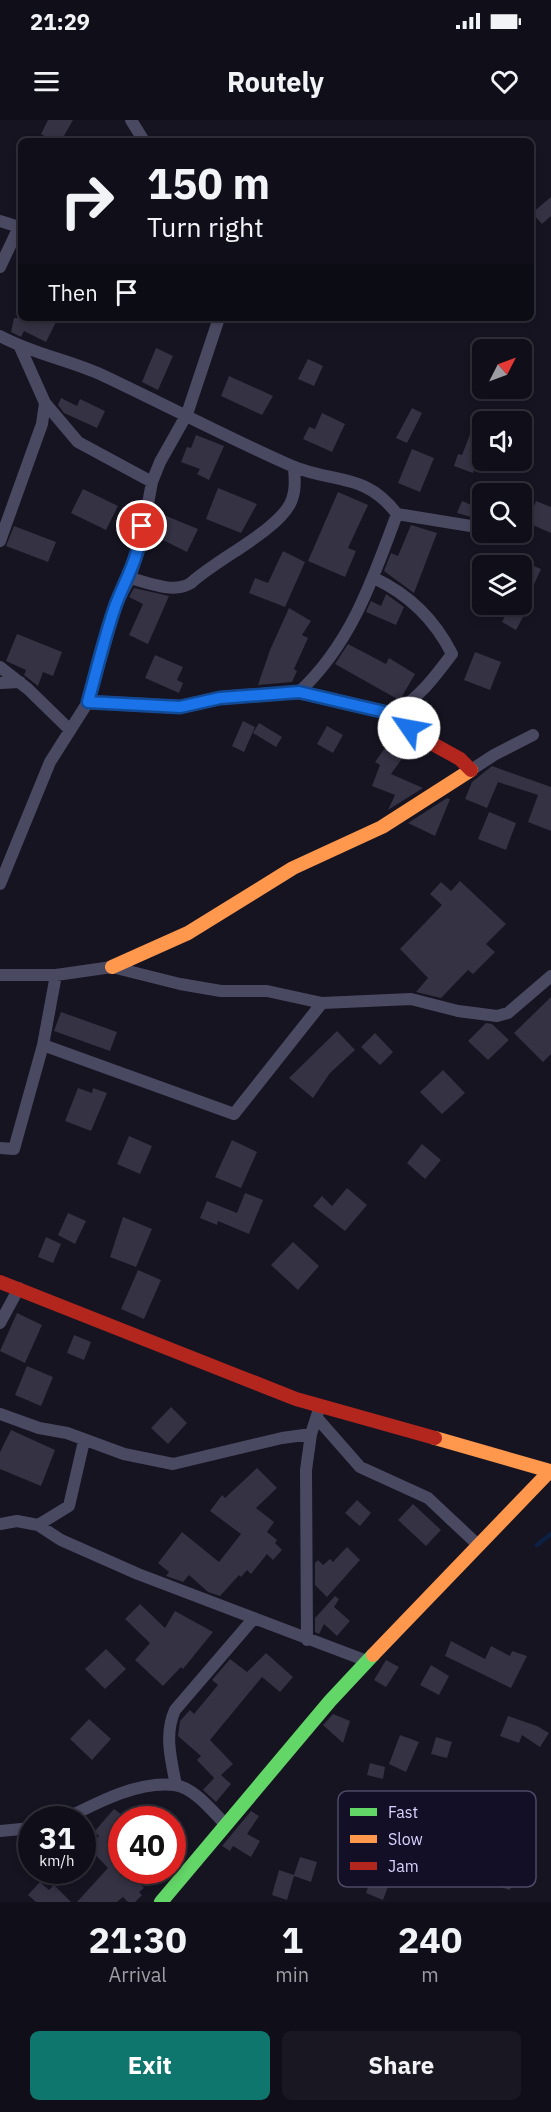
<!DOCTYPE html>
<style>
body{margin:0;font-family:"IBM Plex Sans",sans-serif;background:#191822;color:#f1f3f6;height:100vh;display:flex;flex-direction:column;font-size:22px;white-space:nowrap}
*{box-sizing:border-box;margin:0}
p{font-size:20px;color:#9c9ca2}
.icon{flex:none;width:33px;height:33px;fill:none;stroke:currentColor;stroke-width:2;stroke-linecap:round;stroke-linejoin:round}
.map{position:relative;height:1782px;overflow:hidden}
.panel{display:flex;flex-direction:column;background:#100f19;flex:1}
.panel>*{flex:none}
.guide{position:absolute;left:18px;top:18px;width:516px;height:183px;border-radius:9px;box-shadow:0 3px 9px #0003,0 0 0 2px #302f38;background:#100f19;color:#f1f3f6;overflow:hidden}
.needle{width:39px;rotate:48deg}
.tools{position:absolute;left:472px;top:219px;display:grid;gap:12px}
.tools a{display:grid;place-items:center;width:60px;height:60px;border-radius:9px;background:#100f19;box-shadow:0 3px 9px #0003,0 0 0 2px #302f38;font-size:30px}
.speed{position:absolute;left:18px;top:1686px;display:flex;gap:12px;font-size:30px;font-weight:700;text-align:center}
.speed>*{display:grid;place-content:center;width:78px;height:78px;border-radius:50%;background:#100f19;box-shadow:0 3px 9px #0003,0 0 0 2px #302f38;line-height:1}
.speed small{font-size:15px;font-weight:400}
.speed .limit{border:9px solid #d22;background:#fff;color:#111}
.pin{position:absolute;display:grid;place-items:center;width:51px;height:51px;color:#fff;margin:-26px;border:3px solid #fff;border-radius:50%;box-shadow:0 2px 6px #0007}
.me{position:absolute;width:66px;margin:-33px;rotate:303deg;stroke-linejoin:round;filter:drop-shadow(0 0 4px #0008)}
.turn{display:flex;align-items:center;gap:21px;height:126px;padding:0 30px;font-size:27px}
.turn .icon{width:78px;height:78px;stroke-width:2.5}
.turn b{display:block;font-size:42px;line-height:51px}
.then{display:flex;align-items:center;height:57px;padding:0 30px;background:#0003;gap:12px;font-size:22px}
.eta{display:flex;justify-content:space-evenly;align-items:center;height:102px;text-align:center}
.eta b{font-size:36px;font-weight:700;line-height:42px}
.cta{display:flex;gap:12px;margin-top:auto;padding:12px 30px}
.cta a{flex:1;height:69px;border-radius:9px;background:#0f766e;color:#fff;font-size:24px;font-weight:700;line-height:69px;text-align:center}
.cta a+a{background:#191822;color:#f1f3f6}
.status{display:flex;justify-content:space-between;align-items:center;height:42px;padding:0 30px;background:#100f19;direction:ltr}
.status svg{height:16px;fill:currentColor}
header{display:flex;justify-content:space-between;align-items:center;height:78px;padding:0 30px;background:#100f19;font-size:27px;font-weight:700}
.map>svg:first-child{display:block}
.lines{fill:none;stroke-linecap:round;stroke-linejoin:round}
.stream{stroke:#0d2144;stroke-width:4.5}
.building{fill:#343243}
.street{stroke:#4a4962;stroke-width:12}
.fast{stroke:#63d668;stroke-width:14}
.slow{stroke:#ff974d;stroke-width:14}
.jam{stroke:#b3261e;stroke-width:14}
.route-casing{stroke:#114b97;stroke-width:15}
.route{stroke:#1a73e8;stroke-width:10}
.key{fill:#130f26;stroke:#4e4a67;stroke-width:1.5}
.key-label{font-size:16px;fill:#d9d4ff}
</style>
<div class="status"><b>21:29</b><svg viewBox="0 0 49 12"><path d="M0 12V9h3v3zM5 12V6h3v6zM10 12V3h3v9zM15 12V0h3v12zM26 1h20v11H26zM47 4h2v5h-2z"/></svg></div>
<header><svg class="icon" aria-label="menu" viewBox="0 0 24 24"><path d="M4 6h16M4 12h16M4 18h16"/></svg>Routely<svg class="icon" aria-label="heart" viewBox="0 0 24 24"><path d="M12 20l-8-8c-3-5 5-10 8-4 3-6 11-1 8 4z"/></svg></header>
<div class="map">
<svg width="551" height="1782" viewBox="0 0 551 1782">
<rect width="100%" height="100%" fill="#161421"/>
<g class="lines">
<path class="stream" d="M537 1425 551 1414"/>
</g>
<path class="building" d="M48 0H73L61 21H54L41 14Z
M551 77V96L542 104 532 93Z
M14 198H58L46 222 24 211 21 217 11 212Z
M156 228 173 236 158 270 142 262Z
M308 239 323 246 314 266 298 259Z
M229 256 273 276 262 295 221 276Z
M61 278 77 286 80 279 105 291 97 308 64 293 58 285Z
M412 288 422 293 407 323 396 318Z
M322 293 345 304 332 332 303 319 309 307 315 309Z
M473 307 483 311V325L473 353 454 346 458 334 462 335Z
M196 315 224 326 209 360 197 354 200 349 181 342 187 327 191 328Z
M412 329 434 338 420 372 398 363Z
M218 368 257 384 241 413 206 399Z
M83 369 118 386 106 410 71 393Z
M338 372 368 385 348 428 356 431 345 457 308 441Z
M462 381 479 388 475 398 457 393Z
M536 381 551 387V413L528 403Z
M159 393 198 409 187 432 151 414Z
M411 405 437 413 414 473 384 451 391 433 398 436Z
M14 406 56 422 48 442 6 426Z
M283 431 305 442 285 487 249 473 255 458 268 463Z
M522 441 541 449 525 484H530L516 510 502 502 511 484H522Z
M134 468 169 476 148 524 129 515 143 484 129 477Z
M386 474 404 487 396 505 366 492 371 481 381 486Z
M289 488 311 501 302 515 308 518 294 549 297 551 292 562 258 565 270 530Z
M17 514 62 532 53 556 43 552 38 566 24 555 26 550 6 541Z
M348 524 386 544 389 538 415 554 401 578 399 580 335 544Z
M475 532 501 542 490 570 464 560Z
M155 535 183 547 177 560 183 563 179 573 145 558Z
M243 601 255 607 244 632 232 626Z
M259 603 282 617 276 627 253 613Z
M327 606 343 615 333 633 317 624Z
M392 618 408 630 391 654 423 668 388 690 395 675 372 666 380 645 375 642Z
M492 646 551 667V711L528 702 538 675 498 662 487 688 465 679 472 662Z
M447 678 450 679 435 716 408 703Z
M489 692 516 703 506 730 478 719Z
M460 761 506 804 486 824 495 832 473 854 468 850 441 878 416 872 428 858 400 829 442 785 430 774 441 762 451 771Z
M551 877V934L543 942 514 913Z
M61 892 117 912 110 931 54 911Z
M486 903 492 904 509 920 488 940 468 921Z
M337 911 355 930 330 953 313 978 289 958Z
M375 913 393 932 380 945 361 927Z
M443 950 465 973 442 994 420 972Z
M78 968 92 973 93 968 107 973 91 1011 65 1001Z
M129 1016 152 1026 140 1054 117 1044Z
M232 1020 257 1032 241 1068 215 1057Z
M422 1024 441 1040 425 1059 407 1043Z
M347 1068 367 1085 345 1111 313 1086 322 1076 332 1086Z
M245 1073 263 1080 249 1114 218 1101 217 1105 200 1098 207 1081 237 1093Z
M68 1093 86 1101 75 1124 58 1115Z
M123 1097 152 1109 136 1147 110 1137Z
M46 1117 61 1124 53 1143 38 1137Z
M293 1122 319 1146 298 1170 271 1145Z
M138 1150 161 1160 144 1199 121 1189Z
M17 1193 42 1205 25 1243 0 1231Z
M74 1215 91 1222 84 1240 67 1233Z
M27 1246 53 1257 41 1286 15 1275Z
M171 1287 187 1303 168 1324 151 1308Z
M11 1310 55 1330 41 1366 0 1349V1332Z
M257 1348 277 1368 256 1388 274 1402 267 1412 277 1420 275 1423 282 1430 273 1440 267 1434 251 1454 247 1450 241 1457 239 1455 220 1476 208 1472 189 1455 183 1462 166 1456 169 1452 158 1443 182 1412 219 1442 241 1414 210 1391 222 1375 225 1378Z
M357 1380 371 1393 360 1406 345 1393Z
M413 1384 441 1410 426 1426 398 1400Z
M347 1427 360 1440 327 1477 315 1465V1443L318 1440 323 1445 330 1439 333 1442Z
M335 1476 339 1479 334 1487 350 1501 337 1516 324 1504 319 1514 315 1512V1498Z
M140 1484 165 1508 175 1491 213 1512 183 1549 181 1547 163 1566 135 1540 150 1523 125 1499Z
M451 1521 485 1539 491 1526 510 1536 512 1531 527 1536 511 1568 445 1536Z
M106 1529 126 1549 105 1569 85 1549Z
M266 1533 293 1557 280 1572 262 1557 210 1620 233 1644 221 1655 231 1664 216 1682 203 1670 214 1658 197 1640 201 1636 178 1616 180 1601 190 1590 194 1594 218 1565 212 1560 230 1539 247 1552Z
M386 1540 399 1547 386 1567 374 1560Z
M431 1545 449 1556 439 1575 420 1565Z
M333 1594 350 1601 343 1623 323 1605Z
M508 1596 537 1606 549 1613 540 1627 522 1615 519 1623 500 1616Z
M89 1599 111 1619 92 1640 70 1619Z
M400 1615 419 1622 406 1652 389 1644Z
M436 1617 452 1622 447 1638 431 1634Z
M370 1643 385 1647 383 1659 367 1655Z
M114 1689 122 1695V1729L114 1737 122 1745V1750H127L144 1768 139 1772 142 1775 135 1782H128L123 1777 117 1782H77L108 1748 88 1727 99 1716 94 1712Z
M251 1691 259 1696 247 1714 260 1721 251 1737 233 1726 230 1731 222 1726Z
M300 1737 317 1742 311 1762 294 1756 287 1780 272 1775 279 1750 294 1755Z
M479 1745 514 1756 510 1770 475 1759Z
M373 1754 390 1761 383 1780 366 1773Z
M40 1762 49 1770 54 1765 71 1782H36L28 1775Z"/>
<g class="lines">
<path class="street" d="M131 0 144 21
M0 101 19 107 0 147
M0 216C33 234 69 240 102 255 166 285 228 318 292 346 335 364 365 352 397 394L483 408
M45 283 78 322 152 362
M0 421 42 304 45 283 20 227
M130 458C149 463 174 474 191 463 217 439 275 412 290 384 296 372 295 360 294 347
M374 458C408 474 435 500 452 534 434 558 419 578 393 594
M0 547 28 569 69 609
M0 563 20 562
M299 572C351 524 373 459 397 394
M471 650 494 635 533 615
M0 764 50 642 88 582 117 483 130 458 140 427 152 362 160 342 187 294 219 198
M0 855H56L112 847 180 864 221 871H267L322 883 411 879 458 891 497 896 508 893 551 856
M43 925 234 994 322 883
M0 1028 14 1029 43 925 56 855
M0 1203 19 1168
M0 1294 39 1308 67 1313 124 1334 173 1344 282 1318 311 1314
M317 1298 360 1347 428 1378 477 1424
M0 1404 17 1401 38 1405 61 1420 138 1454 367 1541
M38 1405 69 1386 84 1321
M307 1520 306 1350 311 1314 320 1286
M176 1665C171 1640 164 1614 175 1590L254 1498
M63 1700C95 1684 136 1661 174 1665 194 1667 213 1692 226 1705
M0 1711 32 1708"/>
<path class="fast" d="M161 1782 330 1581 373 1535"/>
<path class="slow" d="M112 847 188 813 293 748 382 707 471 650
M373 1535 550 1351 435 1318"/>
<path class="jam" d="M88 582 180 587 220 578 299 572 393 594 422 618 460 639 471 650
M0 1162 296 1279 435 1318"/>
</g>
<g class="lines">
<g class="route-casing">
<path id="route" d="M142 406C138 440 128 454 116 484 105 515 97 549 88 582L180 587 220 578 299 572 393 594 409 608"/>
</g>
<use href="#route" class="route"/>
</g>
<rect x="338" y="1671" width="198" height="96" rx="9" class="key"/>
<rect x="350" y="1688" width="27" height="8" fill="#63d668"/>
<rect x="350" y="1715" width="27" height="8" fill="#ff974d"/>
<rect x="350" y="1742" width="27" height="8" fill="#b3261e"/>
<g class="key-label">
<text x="388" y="1698">Fast</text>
<text x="388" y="1725">Slow</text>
<text x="388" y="1752">Jam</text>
</g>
</svg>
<div class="tools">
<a><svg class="needle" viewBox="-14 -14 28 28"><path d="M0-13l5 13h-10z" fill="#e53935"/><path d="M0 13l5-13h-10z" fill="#9c9ca2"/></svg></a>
<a><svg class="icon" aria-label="sound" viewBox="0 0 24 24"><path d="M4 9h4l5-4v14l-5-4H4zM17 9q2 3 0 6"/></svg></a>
<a><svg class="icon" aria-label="search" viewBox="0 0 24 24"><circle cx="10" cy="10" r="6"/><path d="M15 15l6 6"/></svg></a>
<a><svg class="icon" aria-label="layers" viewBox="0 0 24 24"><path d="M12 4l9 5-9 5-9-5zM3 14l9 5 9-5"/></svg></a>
</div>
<div class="speed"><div>31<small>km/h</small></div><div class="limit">40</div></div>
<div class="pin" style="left:142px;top:406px;background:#d93025"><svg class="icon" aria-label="arrive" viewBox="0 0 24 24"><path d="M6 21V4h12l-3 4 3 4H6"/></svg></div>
<svg class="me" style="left:409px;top:608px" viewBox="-20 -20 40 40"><circle r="19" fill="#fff"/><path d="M0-13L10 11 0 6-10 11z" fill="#1a73e8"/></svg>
<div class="guide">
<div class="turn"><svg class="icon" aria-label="right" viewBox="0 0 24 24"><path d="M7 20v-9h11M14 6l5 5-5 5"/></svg><div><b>150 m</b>Turn right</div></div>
<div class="then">Then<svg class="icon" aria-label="arrive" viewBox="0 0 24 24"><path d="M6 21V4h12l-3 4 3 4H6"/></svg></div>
</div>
</div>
<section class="panel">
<div class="eta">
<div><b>21:30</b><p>Arrival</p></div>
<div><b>1</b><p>min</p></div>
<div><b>240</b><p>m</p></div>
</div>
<div class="cta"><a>Exit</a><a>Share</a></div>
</section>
